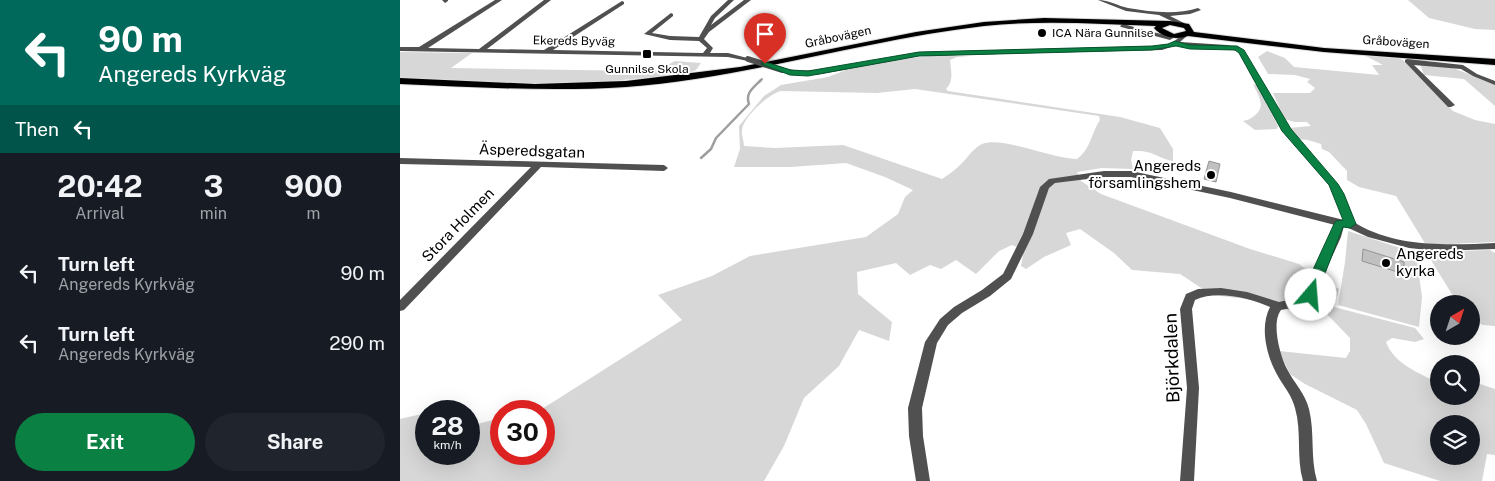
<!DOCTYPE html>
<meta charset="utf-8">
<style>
body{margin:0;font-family:"Public Sans",sans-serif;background:#20242c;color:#f1f3f6;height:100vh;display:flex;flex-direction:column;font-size:19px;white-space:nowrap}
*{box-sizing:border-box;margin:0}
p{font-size:16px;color:#9ea1a6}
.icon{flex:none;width:28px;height:28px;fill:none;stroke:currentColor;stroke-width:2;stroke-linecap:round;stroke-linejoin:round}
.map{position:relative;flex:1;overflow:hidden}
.panel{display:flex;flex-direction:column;background:#171b24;width:400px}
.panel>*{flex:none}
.banner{background:#00695c;color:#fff;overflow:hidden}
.needle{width:32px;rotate:39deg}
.fabs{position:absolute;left:1030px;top:295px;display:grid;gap:10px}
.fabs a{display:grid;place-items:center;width:50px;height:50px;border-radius:50%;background:#171b24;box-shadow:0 5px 20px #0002;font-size:25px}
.speed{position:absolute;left:15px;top:400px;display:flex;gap:10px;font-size:25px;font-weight:700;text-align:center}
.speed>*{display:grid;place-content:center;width:65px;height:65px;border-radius:50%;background:#171b24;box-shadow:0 5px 20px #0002;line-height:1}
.speed small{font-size:12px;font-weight:400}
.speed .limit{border:8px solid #d22;background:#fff;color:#111}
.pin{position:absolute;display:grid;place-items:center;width:42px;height:42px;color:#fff;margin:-51px -21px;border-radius:50% 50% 50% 0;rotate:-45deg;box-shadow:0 0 5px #0007}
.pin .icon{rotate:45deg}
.me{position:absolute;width:55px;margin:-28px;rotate:18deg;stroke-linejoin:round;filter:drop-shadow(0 0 4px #0008)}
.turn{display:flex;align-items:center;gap:18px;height:105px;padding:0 15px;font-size:22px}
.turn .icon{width:65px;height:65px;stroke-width:2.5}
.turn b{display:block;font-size:35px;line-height:42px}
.then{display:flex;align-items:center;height:48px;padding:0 15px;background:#0003;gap:10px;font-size:19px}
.eta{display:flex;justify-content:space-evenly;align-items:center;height:85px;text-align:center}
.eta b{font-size:30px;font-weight:700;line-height:35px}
.action{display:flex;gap:10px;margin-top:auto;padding:10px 15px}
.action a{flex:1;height:58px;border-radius:30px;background:#0b8043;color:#fff;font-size:20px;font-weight:700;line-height:58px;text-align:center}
.action a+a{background:#20242c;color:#f1f3f6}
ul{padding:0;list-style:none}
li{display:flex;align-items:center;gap:15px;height:70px;padding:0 15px}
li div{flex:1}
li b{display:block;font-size:19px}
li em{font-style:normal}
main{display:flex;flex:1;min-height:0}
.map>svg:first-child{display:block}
.green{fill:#d7d7d7;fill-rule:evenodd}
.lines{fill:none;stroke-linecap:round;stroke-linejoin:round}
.stream-far1{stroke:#9e9e9e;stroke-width:2}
.stream{stroke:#9e9e9e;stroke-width:2.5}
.building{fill:#c0c0c0;stroke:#949494}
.major-casing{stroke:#dbdbdb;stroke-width:2}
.minor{fill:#505050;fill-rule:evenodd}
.major{fill:#000;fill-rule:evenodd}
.minor-bridge{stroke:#505050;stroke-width:6}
.route{fill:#0b8043;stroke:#07532c}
.poi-dot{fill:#000;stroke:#fff;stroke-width:2}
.labels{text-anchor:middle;stroke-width:4;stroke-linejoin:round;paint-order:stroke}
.far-poi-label{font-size:12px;fill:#000;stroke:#fff;text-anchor:start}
.far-street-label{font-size:12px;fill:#000;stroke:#fff}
.street-label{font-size:15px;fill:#000;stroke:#fff}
.poi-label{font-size:15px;fill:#000;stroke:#fff;text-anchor:end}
.near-street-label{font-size:18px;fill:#000;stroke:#fff}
</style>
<main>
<section class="panel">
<div class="banner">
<div class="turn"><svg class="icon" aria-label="left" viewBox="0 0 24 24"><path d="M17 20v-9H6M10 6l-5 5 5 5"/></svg><div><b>90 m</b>Angereds Kyrkväg</div></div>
<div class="then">Then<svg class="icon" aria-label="left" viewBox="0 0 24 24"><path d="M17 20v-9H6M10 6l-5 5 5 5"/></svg></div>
</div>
<div class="eta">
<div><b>20:42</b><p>Arrival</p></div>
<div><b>3</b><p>min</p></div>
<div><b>900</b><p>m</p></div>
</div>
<ul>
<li><svg class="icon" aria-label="left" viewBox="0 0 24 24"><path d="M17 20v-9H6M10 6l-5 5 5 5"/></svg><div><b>Turn left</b><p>Angereds Kyrkväg</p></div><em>90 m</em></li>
<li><svg class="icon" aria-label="left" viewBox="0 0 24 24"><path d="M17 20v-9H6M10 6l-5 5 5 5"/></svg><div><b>Turn left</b><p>Angereds Kyrkväg</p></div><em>290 m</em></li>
</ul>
<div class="action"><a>Exit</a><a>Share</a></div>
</section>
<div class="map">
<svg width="1095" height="481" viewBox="0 0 1095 481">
<rect width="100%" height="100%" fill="#fff"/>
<path class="green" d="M1008 0H1095V30L1075 29 1029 18Z
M867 51 885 58 894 67 979 75 972 65H983L966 56 998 58 1003 60 1053 111 1075 120 1095 124V242L1026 245 996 196 959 187 947 180V171L929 152 922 149 921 144 908 140 898 139 889 128 911 126 907 122H895L884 119 873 93H910L915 88 907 82 910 79 895 75 868 74 858 57Z
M0 52 72 53 51 68 245 71 260 69 275 61 301 63 296 70 286 74 189 83H125L0 78Z
M539 55 570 56 557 57 550 60C551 71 554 81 546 89L548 91 720 117 760 128 773 149V161C756 158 755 150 733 151L731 160 733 169 702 168 677 172 681 181 701 194 850 249 899 264C911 274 926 281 939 289L934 307 1015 328 1024 339 1015 342 992 338 986 342C994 364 1019 373 1039 383V396H1071V381L1095 389V455L1087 454 1082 481H1040L984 463 966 424 957 410 905 384 890 374 879 351 946 358 950 351V338L919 306 890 310 847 299 812 295 780 274 732 270 714 253 680 229 666 233 671 245 644 257 626 269 621 266 624 250 612 245 599 251 576 274 556 260 541 269 530 265 510 275 496 263 457 272 458 294 492 322 489 341 459 330 439 366 404 398 384 446 364 481H0V419L26 413V454H69V426L101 418V454H144V411H132L142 409 282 320 258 295 312 276 350 256 466 237 498 214 505 197 513 190 485 177 446 163 391 167H334L340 149 339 126 364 96 381 85 428 77 446 70 493 60ZM515 89 699 116 700 120C691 133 691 149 677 159 652 159 603 136 582 144 572 149 568 158 560 165 555 170 548 175 542 179L443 145 375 148 344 146C344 141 341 134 342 130 343 117 370 93 381 91L477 93ZM1039 424H1071V456H1039Z
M1020 64 1053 68 1095 84V106L1064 79 1024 75Z
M853 84 857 85 878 126 877 129 855 130 843 121C848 120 850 119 854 116 867 107 858 95 853 84Z
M948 231 1016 253 1022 297 1019 327 938 305 945 262Z
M1090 250 1095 253V326L1083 325 1071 319V304H1058L1026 252Z"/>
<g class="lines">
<path class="stream-far1" d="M360 81 362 79"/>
<path class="stream" d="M301 158 311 149 316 138 349 104C345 93 353 88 361 80"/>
</g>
<path class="building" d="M809 161 820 164 816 182 804 179Z
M963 249 1004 262V274L962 261Z"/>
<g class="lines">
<g class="major-casing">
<path id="major" d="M644 18 770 21 789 24 794 32 924 48 1095 59V65L924 52 788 36C776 40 763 38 754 28L756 26C698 24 641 20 584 26 463 40 347 78 226 87 150 92 75 87 0 84V78L135 84 226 81 340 67 516 32 584 22ZM770 25 784 28 786 31 774 34 762 28Z"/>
</g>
<path class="minor" d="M42 0H48V1L45 3Z
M95 0H102L28 48 79 49 144 0H151L87 49 144 50 222 1 224 2V4L153 50 303 53 307 48 299 41 270 40 244 34 271 13 273 14V16L252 33 270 36 299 37 311 16 328 0H334L315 18 311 25 344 0H351L309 32 304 39 313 48 310 53H328L351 59 348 61 328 57 0 51V47H19Z
M698 0C709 0 718 6 728 8 751 12 776 15 798 8L801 10 790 14 770 16 784 23 785 24 782 26 759 15 726 11Z
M723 24 772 37 773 38 770 40 721 27 720 26Z
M783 34 788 35 780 42 827 45 842 49 890 130 937 184 944 194 954 222 957 224C998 248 1050 245 1095 243V249L1037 251 1009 248 968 237 944 226 941 237 912 301 902 306 881 310C871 323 880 356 887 369 894 383 905 393 909 409 915 433 910 457 917 481H903C896 457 902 432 895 408 892 396 885 388 879 378 867 358 859 328 870 307 849 298 817 290 795 300L792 309 799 388 794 481H780L787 388 780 309 786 294 798 289 821 288 847 292 879 302 902 297 906 293 913 273 932 237 935 225 830 198 731 177H704L655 183 649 188 633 234 611 279 590 296 562 313 548 325 537 343 522 408 523 436 530 481H516L509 436 508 408 525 342 540 319 554 307 582 290 603 274 623 234 640 187 649 179 704 171H731L831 192 944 220 934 194 929 185 883 131 838 51 833 50 777 45 762 50 519 56 416 75H399L379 70 382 68 399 71 433 69 519 52 762 46 771 44Z
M1007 59 1063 65 1077 74 1095 81V85L1073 76 1061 69 1014 65 1055 105 1051 107H1048L1005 62V60Z
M0 158 264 165 268 168 264 171 141 167 4 310 0 311V300L131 167 0 164Z"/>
<use href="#major" class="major"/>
<path class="minor-bridge" d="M348 59 382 70"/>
</g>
<path class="route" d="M775 41 790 45 837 46 844 50 891 129 938 184 944 194 956 224 950 228 943 227 915 299H906L904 295 911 274 934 224 936 221 943 220 929 185 882 131 839 53 835 50 790 49 776 46 752 50 519 56 408 76 390 75 361 64 365 62 391 70 408 71 519 52 752 46 768 44Z"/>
<g class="poi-dot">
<circle cx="642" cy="33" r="5"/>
<rect x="242" y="49" width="10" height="10" rx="2.5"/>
<circle cx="811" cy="175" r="5"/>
<circle cx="986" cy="263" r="5"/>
</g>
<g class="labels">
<g class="far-poi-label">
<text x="652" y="37">ICA Nära Gunnilse</text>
<text x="247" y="73" text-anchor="middle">Gunnilse Skola</text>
</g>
<g class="far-street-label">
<text transform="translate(438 37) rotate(-12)" y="4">Gråbovägen</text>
<text transform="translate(174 41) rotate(1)" y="4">Ekereds Byväg</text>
<text transform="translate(996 42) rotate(4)" y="4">Gråbovägen</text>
</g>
<g class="street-label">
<text transform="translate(132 151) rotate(2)" y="5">Äsperedsgatan</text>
<text transform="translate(58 225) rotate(-46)" y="5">Stora Holmen</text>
</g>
<g class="poi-label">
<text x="801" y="171">Angereds<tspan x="801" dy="17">församlingshem</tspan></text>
<text x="996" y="259" text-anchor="start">Angereds<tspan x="996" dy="17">kyrka</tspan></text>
</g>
<g class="near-street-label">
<text transform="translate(772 358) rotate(-92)" y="6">Björkdalen</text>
</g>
</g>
</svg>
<div class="fabs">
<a><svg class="needle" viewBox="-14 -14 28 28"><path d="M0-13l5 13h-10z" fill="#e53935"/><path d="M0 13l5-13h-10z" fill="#9ea1a6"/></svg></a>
<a><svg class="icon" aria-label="search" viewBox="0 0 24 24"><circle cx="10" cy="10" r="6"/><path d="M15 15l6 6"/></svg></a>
<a><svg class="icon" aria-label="layers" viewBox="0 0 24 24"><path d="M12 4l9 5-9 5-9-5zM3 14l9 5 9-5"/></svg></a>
</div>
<div class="speed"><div>28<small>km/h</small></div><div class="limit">30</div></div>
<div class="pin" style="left:365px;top:64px;background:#d93025"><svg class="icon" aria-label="arrive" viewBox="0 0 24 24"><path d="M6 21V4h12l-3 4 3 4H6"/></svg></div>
<svg class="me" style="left:911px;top:295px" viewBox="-20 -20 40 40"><circle r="19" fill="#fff"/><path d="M0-13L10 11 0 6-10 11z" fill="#0b8043"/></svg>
</div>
</main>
